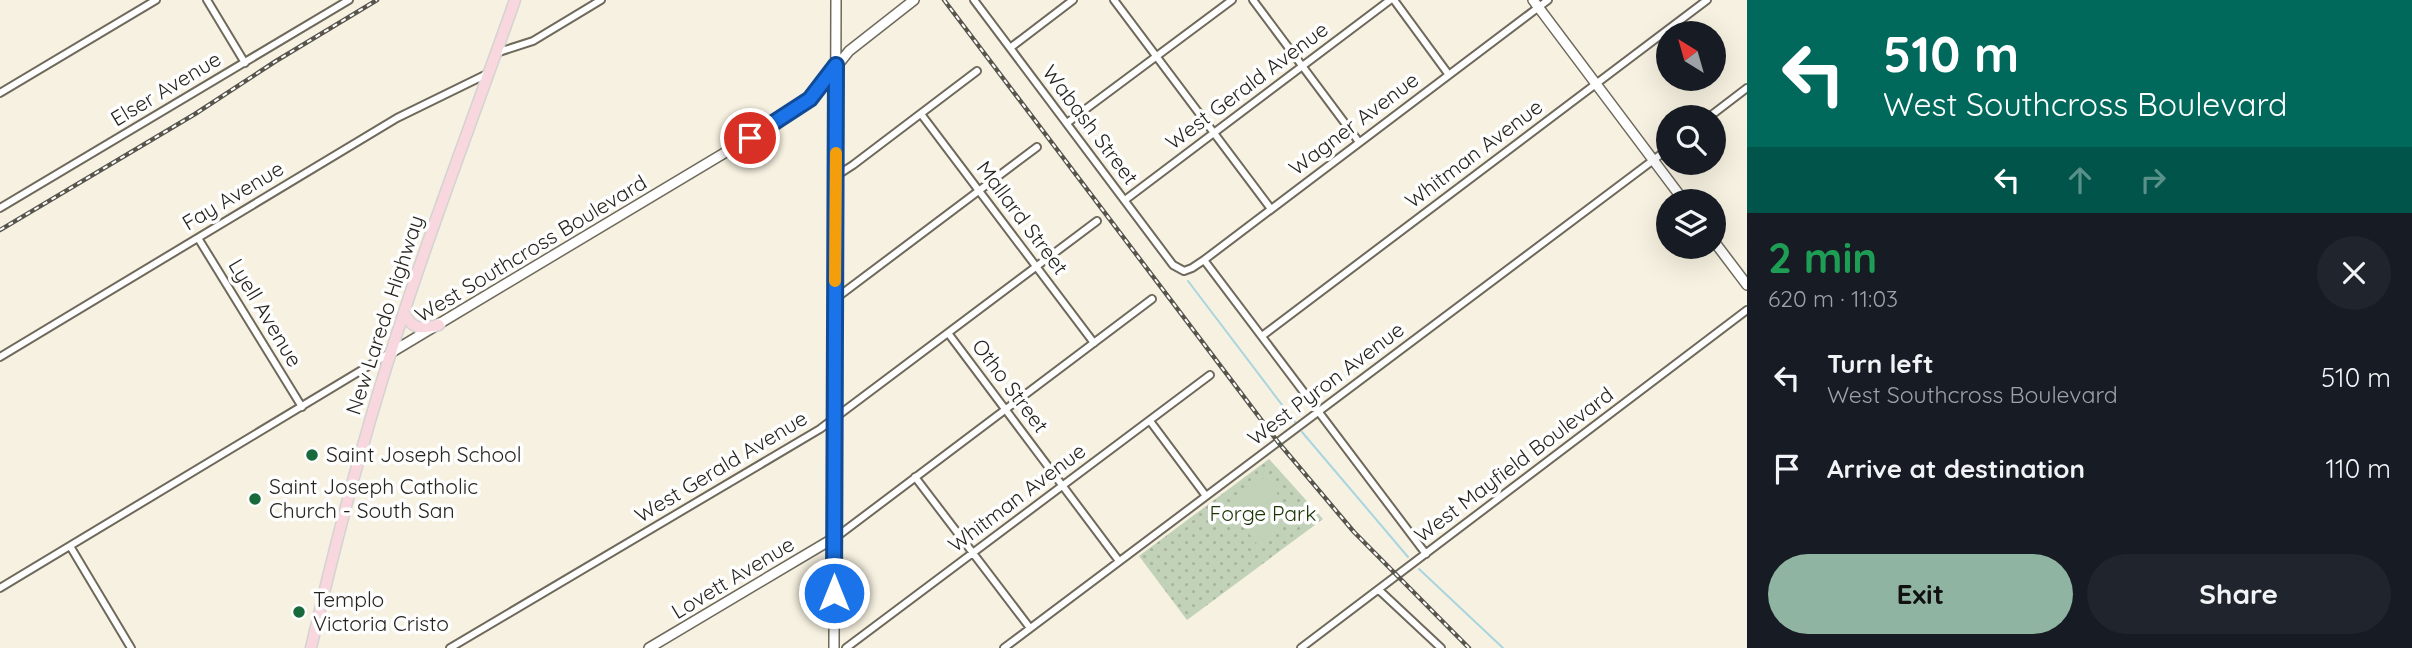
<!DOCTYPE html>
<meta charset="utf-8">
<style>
body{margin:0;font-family:Quicksand,sans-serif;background:#20242c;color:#f1f3f6;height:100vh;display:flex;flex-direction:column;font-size:26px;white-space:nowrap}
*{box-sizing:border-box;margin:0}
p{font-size:23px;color:#9ea1a6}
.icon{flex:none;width:38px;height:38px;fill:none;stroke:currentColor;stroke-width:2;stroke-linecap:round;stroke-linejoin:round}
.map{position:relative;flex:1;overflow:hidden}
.details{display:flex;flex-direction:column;background:#171b24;width:665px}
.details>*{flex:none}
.hud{background:#00695c;color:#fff;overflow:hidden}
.needle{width:46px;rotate:323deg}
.buttons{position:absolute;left:1656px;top:21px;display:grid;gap:14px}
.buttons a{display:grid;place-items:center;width:70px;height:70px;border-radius:50%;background:#171b24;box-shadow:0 7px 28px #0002;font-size:35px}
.pin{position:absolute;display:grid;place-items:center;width:60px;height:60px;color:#fff;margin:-30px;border:4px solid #fff;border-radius:50%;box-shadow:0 2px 7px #0007}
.me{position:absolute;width:77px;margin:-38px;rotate:0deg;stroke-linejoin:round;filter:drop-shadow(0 0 5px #0008)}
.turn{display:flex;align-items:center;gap:24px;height:147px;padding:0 21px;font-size:32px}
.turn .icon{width:91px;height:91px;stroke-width:2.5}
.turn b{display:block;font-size:49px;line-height:60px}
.lanes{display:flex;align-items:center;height:66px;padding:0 21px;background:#0003;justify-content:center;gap:35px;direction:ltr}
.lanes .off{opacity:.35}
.round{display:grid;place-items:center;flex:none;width:74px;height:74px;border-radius:37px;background:#20242c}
.summary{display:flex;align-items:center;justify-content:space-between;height:119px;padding:0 21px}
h1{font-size:42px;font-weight:700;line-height:52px;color:#1e9e55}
.action{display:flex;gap:14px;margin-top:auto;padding:14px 21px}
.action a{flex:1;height:80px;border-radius:42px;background:#8fb5a2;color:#111;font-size:28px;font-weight:700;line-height:80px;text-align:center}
.action a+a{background:#20242c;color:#f1f3f6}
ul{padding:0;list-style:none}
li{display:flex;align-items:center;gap:21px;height:91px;padding:0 21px}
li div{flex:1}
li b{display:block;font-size:26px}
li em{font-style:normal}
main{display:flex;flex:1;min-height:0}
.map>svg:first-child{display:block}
.park{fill:url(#park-dots)}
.pitch{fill:#c2d2b8}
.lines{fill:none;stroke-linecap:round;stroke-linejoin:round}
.stream{stroke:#a9d5e0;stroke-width:2}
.street-casing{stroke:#6e695b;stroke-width:10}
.secondary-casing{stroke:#6e695b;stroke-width:12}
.primary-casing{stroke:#d4d3d2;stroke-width:13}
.street{stroke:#fff;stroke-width:6}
.secondary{stroke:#fff;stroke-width:9}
.primary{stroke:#f8d7df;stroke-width:10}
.rail-casing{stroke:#57544b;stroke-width:4.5}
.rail{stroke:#fefefe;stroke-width:2;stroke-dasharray:5;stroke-linecap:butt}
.route-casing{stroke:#114b97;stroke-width:18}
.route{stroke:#1a73e8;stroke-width:12}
.slow{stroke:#f59e0b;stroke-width:12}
.poi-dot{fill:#186a3c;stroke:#fefefe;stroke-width:2.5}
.labels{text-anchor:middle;stroke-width:7;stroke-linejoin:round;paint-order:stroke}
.street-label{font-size:21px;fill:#26241e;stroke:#fefefe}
.poi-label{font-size:21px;fill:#26241e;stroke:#fefefe;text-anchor:start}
.park-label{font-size:21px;fill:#1a3404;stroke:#fefefe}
</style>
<main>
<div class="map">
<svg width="1747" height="648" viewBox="0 0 1747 648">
<defs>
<pattern id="park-dots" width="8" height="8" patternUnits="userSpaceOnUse" patternTransform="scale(1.75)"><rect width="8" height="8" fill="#c2d2b8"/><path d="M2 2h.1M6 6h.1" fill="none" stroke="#a7b49e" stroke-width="1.8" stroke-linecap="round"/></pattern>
</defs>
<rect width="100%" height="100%" fill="#f6f1e0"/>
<path class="park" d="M1269 459 1323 519 1187 620 1139 556Z"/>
<path class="pitch" d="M1268 475C1286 503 1283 523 1259 547L1229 506 1230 503Z"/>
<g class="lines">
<path class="stream" d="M1188 281 1295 422
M1302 432 1408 557
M1419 569 1503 648"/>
<g class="street-casing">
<path id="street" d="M207 0 245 63
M974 0 1173 265 1184 271 1192 268 1204 260 1548 0
M1114 0 1271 209
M1253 0 1359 142
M1394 0 1449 75
M1010 48 1073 0
M496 53 533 41 601 0
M0 93 156 0
M921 114 1094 343
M1709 117 1747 88
M1067 123 1232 0
M836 176 853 165 977 71
M1125 200 1390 0
M0 208 349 0
M198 238 302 407
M1204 260 1426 554
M835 299 1037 147
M948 333 1119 561
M1262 336 1707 0
M0 357 397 118 489 73
M1150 421 1206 496
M915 477 1030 628
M835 538 1152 299
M70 546 131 648
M0 588 390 353
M1379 590 1441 648
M450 648 820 429 1097 221
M846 648 1210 375
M1004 648 1668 149
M1301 648 1747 310"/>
</g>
<g class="secondary-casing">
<path id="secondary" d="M1533 0 1684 201
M1713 240 1747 285
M392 352 791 113 817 91 849 51 914 0
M649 648 834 538
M834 648 836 0"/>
</g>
<g class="primary-casing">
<path id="primary" d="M405 314C413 331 422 328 439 325
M311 648C327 579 344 510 364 442 406 292 463 147 515 0"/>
</g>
<use href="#street" class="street"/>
<use href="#secondary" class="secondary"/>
<use href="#primary" class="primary"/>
<g class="rail-casing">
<path id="rail" d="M944 0 1278 442 1354 532 1469 648
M0 230 195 114 276 61 377 0"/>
</g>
<use href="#rail" class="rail"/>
</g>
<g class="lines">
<g class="route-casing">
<path id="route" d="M750 138 810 99 836 65 834 593"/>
</g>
<use href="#route" class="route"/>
<path class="slow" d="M835 281 836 153"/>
</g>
<g class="poi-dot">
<circle cx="312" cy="455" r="7"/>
<circle cx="255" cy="499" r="7"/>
<circle cx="299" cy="612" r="7"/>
</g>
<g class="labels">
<g class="street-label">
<text transform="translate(1247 86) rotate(-37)" y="7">West Gerald Avenue</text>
<text transform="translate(166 89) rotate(-31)" y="7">Elser Avenue</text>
<text transform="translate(1354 124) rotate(-37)" y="7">Wagner Avenue</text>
<text transform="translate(1090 125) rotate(53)" y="7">Wabash Street</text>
<text transform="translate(1474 154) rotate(-37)" y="7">Whitman Avenue</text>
<text transform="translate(233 196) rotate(-31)" y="7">Fay Avenue</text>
<text transform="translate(1022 218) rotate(53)" y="7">Mallard Street</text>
<text transform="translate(531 249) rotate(-31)" y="7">West Southcross Boulevard</text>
<text transform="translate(265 313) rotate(59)" y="7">Lyell Avenue</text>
<text transform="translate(385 315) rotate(-72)" y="7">New Laredo Highway</text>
<text transform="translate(1326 384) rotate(-37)" y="7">West Pyron Avenue</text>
<text transform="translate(1010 386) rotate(53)" y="7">Otho Street</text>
<text transform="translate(1514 465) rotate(-37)" y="7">West Mayfield Boulevard</text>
<text transform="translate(721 467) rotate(-31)" y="7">West Gerald Avenue</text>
<text transform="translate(1017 498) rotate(-37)" y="7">Whitman Avenue</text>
<text transform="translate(733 578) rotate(-31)" y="7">Lovett Avenue</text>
</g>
<g class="poi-label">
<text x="326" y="462">Saint Joseph School</text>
<text x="269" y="494">Saint Joseph Catholic<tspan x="269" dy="24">Church - South San</tspan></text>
<text x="313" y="607">Templo<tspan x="313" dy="24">Victoria Cristo</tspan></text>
</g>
<g class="park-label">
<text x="1263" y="521">Forge Park</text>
</g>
</g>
</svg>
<div class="buttons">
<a><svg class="needle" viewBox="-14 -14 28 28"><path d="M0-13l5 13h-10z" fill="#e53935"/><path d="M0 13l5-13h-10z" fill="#9ea1a6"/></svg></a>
<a><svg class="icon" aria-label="search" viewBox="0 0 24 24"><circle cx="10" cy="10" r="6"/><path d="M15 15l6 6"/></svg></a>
<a><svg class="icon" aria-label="layers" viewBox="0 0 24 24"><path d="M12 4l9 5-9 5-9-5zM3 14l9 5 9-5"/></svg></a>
</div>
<div class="pin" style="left:750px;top:138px;background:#d93025"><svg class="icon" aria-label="arrive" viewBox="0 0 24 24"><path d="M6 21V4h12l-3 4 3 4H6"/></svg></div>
<svg class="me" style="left:834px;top:593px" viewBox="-20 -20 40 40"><circle r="17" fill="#1a73e8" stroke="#fff" stroke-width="3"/><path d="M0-11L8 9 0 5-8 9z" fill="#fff"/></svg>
</div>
<section class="details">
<div class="hud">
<div class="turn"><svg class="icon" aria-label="left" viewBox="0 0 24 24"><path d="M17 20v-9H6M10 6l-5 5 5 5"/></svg><div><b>510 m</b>West Southcross Boulevard</div></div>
<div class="lanes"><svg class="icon" aria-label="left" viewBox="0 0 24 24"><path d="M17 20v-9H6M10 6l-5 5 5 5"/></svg><svg class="icon off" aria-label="ahead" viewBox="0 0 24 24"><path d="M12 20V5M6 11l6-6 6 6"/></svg><svg class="icon off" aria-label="right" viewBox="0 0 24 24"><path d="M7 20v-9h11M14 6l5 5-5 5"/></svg></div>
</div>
<div class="summary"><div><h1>2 min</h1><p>620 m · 11:03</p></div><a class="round"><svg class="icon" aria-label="close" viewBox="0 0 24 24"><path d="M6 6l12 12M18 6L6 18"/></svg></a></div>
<ul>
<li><svg class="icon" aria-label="left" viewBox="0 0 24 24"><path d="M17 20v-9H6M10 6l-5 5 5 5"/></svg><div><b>Turn left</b><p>West Southcross Boulevard</p></div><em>510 m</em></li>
<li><svg class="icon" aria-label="arrive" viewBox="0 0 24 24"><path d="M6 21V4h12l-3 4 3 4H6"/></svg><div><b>Arrive at destination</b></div><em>110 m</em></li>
</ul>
<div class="action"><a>Exit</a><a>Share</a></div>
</section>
</main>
